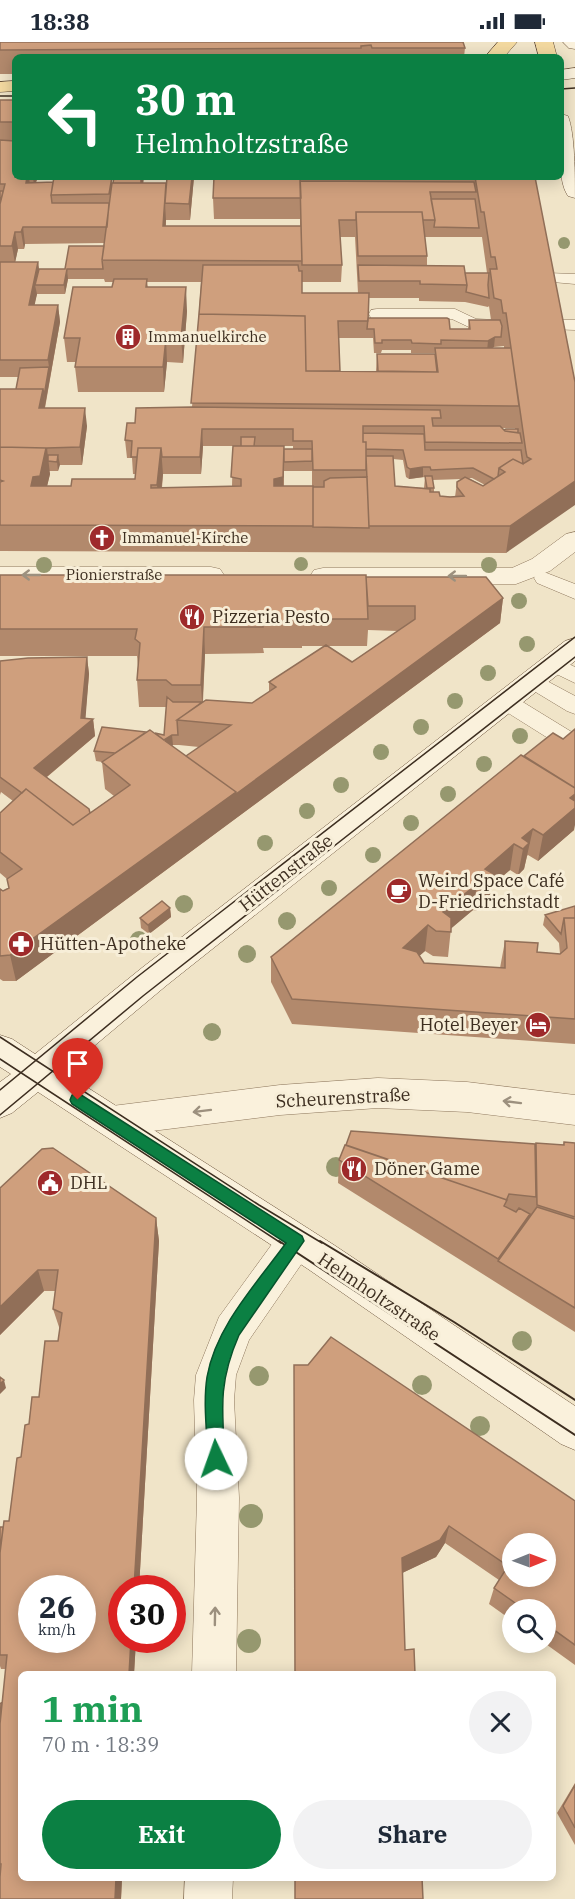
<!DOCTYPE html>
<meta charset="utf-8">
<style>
body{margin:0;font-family:"IBM Plex Serif",serif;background:#f2f2f3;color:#1f2937;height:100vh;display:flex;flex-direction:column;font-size:22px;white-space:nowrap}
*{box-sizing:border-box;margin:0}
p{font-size:20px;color:#747a83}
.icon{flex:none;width:33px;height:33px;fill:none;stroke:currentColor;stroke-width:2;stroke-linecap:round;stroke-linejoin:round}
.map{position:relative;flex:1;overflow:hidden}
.drawer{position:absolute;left:18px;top:1629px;width:538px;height:210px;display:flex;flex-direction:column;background:#fff;border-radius:9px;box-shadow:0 3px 15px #0003}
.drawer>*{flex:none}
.top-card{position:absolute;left:12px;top:12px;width:552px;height:126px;border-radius:9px;box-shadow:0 3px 15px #0003;background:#0b8043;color:#fff;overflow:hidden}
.needle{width:39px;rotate:89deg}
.buttons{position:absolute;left:502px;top:1491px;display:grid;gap:12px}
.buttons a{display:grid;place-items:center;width:54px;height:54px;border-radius:50%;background:#fff;box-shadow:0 3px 15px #0003;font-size:30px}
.speed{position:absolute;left:18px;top:1533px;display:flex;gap:12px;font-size:30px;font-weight:700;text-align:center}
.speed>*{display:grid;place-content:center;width:78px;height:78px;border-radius:50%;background:#fff;box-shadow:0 3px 15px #0003;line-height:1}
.speed small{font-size:15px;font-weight:400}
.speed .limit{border:9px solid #d22;background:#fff;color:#111}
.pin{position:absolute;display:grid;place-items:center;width:51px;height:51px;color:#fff;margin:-62px -26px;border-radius:50% 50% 50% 0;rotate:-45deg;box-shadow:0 0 6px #0007}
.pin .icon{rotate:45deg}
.me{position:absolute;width:66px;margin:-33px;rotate:357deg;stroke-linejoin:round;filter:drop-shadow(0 0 4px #0008)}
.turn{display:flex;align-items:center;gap:21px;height:126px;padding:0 24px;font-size:27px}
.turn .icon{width:78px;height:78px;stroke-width:2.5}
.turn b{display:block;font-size:42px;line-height:51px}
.round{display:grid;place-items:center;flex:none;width:63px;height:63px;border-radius:32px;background:#f2f2f3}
.head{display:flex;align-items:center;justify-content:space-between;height:102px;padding:0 24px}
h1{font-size:36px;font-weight:800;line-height:45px;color:#1e9e55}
.cta{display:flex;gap:12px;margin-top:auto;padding:12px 24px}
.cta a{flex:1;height:69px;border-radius:36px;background:#0b8043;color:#fff;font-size:24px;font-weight:800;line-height:69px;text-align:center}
.cta a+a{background:#f2f2f3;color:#1f2937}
.status{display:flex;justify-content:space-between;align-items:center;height:42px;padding:0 30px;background:#fff;direction:ltr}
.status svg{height:16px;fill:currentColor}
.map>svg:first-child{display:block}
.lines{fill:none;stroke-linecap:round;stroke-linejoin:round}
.lane-casing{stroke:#8d765c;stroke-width:1}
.street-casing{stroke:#8d765c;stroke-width:1}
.secondary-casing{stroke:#6f573f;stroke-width:1}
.primary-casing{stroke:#5b4430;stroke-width:1}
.lane{fill:#faf1dc;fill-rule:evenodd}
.street{fill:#faf1dc;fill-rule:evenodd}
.secondary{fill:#faf1dc;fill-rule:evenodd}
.primary{fill:#f3d9a0;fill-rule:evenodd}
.tram-far1{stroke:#3d2e20;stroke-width:1.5}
.tram{stroke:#3d2e20;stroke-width:2}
.tree{fill:#96986f}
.wall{fill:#b2896c;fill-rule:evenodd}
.shaded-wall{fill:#916f58}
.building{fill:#cf9f7d;stroke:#916f58;stroke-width:1.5;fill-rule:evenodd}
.oneway{stroke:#9c907e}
.route{fill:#0b8043;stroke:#07532c;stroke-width:1.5}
.labels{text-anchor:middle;stroke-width:6;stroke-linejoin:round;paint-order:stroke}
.far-poi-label{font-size:15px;fill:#3d2e20;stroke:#f7eed8;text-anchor:start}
.far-street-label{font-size:15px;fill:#3d2e20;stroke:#f7eed8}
.poi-label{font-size:18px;fill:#3d2e20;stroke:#f7eed8;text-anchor:start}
.street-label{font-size:18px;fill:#3d2e20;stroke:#f7eed8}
</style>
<div class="status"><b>18:38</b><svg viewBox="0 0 49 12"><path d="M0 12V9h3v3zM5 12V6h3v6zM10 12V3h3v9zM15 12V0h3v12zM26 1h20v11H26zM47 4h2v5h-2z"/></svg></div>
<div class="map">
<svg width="575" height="1857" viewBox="0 0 575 1857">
<rect width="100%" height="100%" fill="#f0e4c8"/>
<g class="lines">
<g class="lane-casing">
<path id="lane" d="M547 231 575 232V242L541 239 539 236 541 233Z
M377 267H455L476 277 497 278 500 282 497 286 473 287 452 277 371 276 369 272 371 268Z
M556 278H575V288L550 287 547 283 550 279Z
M544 530 575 542V557L537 541 534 536 537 531Z
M554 615 575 625V641L546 627 543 622 546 617Z
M532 631 575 654V672L567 669 524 643 521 638 524 633Z
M505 652 513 654 575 692V710L567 708 497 664 494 659 497 654Z"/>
</g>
<g class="street-casing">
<path id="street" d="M575 490V510L550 529 516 542H323L314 540 310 534 314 528 323 526H512L532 517 566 492Z
M0 525H211L220 527 224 533 220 539 211 541H0Z
M378 1036 467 1040 575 1053V1083L467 1070 378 1066 280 1073 112 1094 99 1090 94 1079 99 1068 112 1064 280 1043Z
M296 1182 309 1187 315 1199 309 1211 249 1298 236 1333 234 1358 239 1456 236 1632H192L197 1456 194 1358 196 1333 219 1275 283 1187Z
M185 1836H233L232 1857H184Z"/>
</g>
<g class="secondary-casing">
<path id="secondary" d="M563 0H575V7L569 6Z
M575 26V36L561 38V28Z
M561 72 568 74C575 92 575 134 575 156L568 154C556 137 561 94 561 72Z
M575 596V619L167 943 63 1030 334 1203 575 1364V1408L561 1402 308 1227 38 1050 12 1071 0 1076V1040L11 1032 0 1025V993L12 997 35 1012 143 925 565 599Z"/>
</g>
<g class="primary-casing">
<path id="primary" d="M498 0H517L504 15H485Z
M535 0H553L557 15H539Z
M15 39V49L0 50V40Z"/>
</g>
<use href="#lane" class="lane"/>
<use href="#street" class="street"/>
<use href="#secondary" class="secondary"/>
<use href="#primary" class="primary"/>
<path class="tram-far1" d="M561 47 575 46
M0 54H15
M0 995 259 1163 322 1201
M0 1017 281 1201
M0 1048 137 935 575 595
M0 1073 143 954 575 615"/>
<path class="tram" d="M279 1199 575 1393
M320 1199 454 1280 575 1358"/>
</g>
<g class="tree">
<circle cx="564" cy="201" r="6"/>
<circle cx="301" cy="522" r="7"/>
<circle cx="44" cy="523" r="8"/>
<circle cx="489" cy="523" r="8"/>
<circle cx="519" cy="559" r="8"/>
<circle cx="527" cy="602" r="8"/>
<circle cx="488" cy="631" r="8"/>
<circle cx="455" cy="659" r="8"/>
<circle cx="421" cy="685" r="8"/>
<circle cx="520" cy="694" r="8"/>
<circle cx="381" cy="710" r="8"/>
<circle cx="484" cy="722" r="8"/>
<circle cx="341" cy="743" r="8"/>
<circle cx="448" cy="752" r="8"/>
<circle cx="307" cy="769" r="8"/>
<circle cx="411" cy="781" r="8"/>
<circle cx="265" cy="801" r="8"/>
<circle cx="373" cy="813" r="8"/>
<circle cx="329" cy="846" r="8"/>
<circle cx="184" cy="862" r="9"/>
<circle cx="287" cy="879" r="9"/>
<circle cx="139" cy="898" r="9"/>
<circle cx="247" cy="912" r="9"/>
<circle cx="212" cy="990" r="9"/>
<circle cx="336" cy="1125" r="10"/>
<circle cx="522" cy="1299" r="10"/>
<circle cx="259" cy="1334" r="10"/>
<circle cx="422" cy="1343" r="10"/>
<circle cx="480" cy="1384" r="10"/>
<circle cx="251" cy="1474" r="12"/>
<circle cx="249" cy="1599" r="12"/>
</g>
<path class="wall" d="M0 0H463L465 6 464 15H15V32H0Z
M0 58H15V135H38L36 141H166L194 135 190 178H166V184H300V177H214L213 156 214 135H535L575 340 506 511 0 509V347H16L18 335H0ZM340 195H355L358 251H302V240H341L342 223ZM425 195H482L487 231H465L427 224V214ZM105 201 104 204 65 227H39L38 220H15L18 207H24L25 202ZM68 237H104L105 240H113L112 245 64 296 67 320H76L75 325 78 350H164L167 320 183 321 187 269 148 245 147 240H201L192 365 135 381 125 398 127 416H132L133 432H135V437L71 444H47L50 432 49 429H58L59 423H82L87 384 45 366 60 280 58 263H34L37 252H65ZM368 256H419V259L465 260 488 265 489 264 491 278H469L468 287H450L368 276ZM339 296H373L374 311H381L382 308H411V311H435V313L377 312 376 329H340ZM504 304V306H492L494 305ZM501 386H515V387L504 388ZM203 404H233L232 444 162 446 163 432H201ZM284 404H293V407H284ZM393 417 403 418 406 435 409 437 425 435 424 446 395 444ZM312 425V444H284V429H312ZM469 436H472L485 443 483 444ZM462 437 457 440 455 455 440 454 434 450V446L432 438Z
M0 533 366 535 503 556 500 581 16 939H3L0 937V847L3 849 9 846 7 837 0 831V771L13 759 1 750 0 753V619L87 615 89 632 85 676 93 677 95 694 47 735 90 771 114 754 105 747 102 720 96 719 94 709 155 691 164 693 167 665H139L137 638 138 624 137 614H0ZM368 588 398 589 352 620 328 604H367ZM302 604H325L269 640V650L252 661 203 660 205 612 264 611 263 606H302ZM173 703H179L199 705 186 714 172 704Z
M521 713 574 788 538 819 528 813 527 814 524 827 518 833 510 828 492 843 489 858 477 869 473 868 451 886 448 915 433 914 425 909 419 914 424 921 500 926 505 899 537 910 560 912 559 901 543 883 545 873 575 864V1002L292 982 271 940V915Z
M170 866 171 875 149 892 141 886 140 876Z
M564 1100 575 1101V1290L338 1141 339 1118 535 1102 563 1103Z
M53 1106 156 1176 159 1199 139 1546H122V1598H136L134 1632H21V1836H122L121 1857H0V1662L2 1660 6 1627H1L0 1624V1485H3L4 1479H9L17 1416 21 1415 25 1383 29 1382 32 1355H39L45 1299H58L60 1288 53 1267 55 1249H44L0 1293V1146L42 1107ZM32 1546H82V1598H32Z
M294 1323 575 1459V1623L543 1600H546V1568H513V1579L489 1562 494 1546 499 1538 445 1501 436 1515 402 1531 405 1608Z
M575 1741V1803L557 1771Z"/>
<path class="shaded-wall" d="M27 135H29L30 144 26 141Z
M33 135H38L34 144Z
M141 135H144L141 162 140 146Z
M192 135H194L190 178 189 162Z
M165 161 166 178 164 205 163 184Z
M23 185 25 202 24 207 21 190Z
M15 190 18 207 15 221 12 204Z
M38 220 40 237 35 243 37 252 31 280 29 263Z
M67 227 68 237 65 252 64 243Z
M186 245 187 269 183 321 181 296Z
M58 263 60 280 45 364 44 354 49 325 48 318Z
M495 295 494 305 487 309 488 299Z
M166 296 167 320 164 350 163 325Z
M43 347 45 364 41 384 39 366Z
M85 366 87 384 82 423 80 405Z
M202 387 203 404 201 432 200 415Z
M284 404 283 461 274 463V437Z
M46 406H47L50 432 43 461 31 444 33 435Z
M161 406 163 432 159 469 157 443Z
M58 413 60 423 58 429 57 420Z
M423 425V435L409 437 410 427Z
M575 439V463L506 511 510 484Z
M503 556 500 581 16 939 10 913Z
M204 585 205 612 202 670 189 679 202 660 201 643Z
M87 615 89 632 85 683 93 677 95 694 37 743 34 726 81 676Z
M172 693 173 703 133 728 132 718Z
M575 752V783L574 788 538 819 543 793 570 756Z
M533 787 524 827 518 833 523 807 522 796Z
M514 802 510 828 492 843 489 858 477 869 481 844 485 827Z
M477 842 473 868 447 890 443 870Z
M170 866 171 875 149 892 148 883Z
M428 883 425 909 400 931 403 906Z
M156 1176 159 1199 139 1546H134Z
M38 1228 44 1249 0 1293V1265Z
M4 1338 6 1346 0 1352V1342Z
M449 1484 445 1501 436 1515 398 1533 402 1516Z
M131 1598H136L134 1632H129Z
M116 1836H122L121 1857H115Z"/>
<path class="building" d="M0 0H463L465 6H372L371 3 361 4V6L0 8Z
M0 58H15V80H0Z
M0 98 15 99V135H27L26 141 53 140 51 153 52 161H109L107 185H23L21 190H15L12 204H0V162L5 142H0Z
M54 135H112L109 152 51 153Z
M114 135H141V141H113Z
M167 135H192L189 162 165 161Z
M214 135H300L301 156H213Z
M475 135H535L575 340V439L510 484H369L366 414H393L395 444 430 447V450H439L440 454 450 455 464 454 457 445V440L465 435 483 444 505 430 499 426 513 417 523 422 531 417 527 415 526 410 506 271H503L501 258 494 256 490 227H497L495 215H491L484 170H481Z
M300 139 474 140 476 150H430L435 178H423L422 170H356V178H339L342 223H302Z
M112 141H166L163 184H301L302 219 102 218Z
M0 149H3L0 162Z
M431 157H475L479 186 434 185 435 178Z
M356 170H422L427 214H358Z
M69 204H104L102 218 103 227H67L64 243H35L39 227H65Z
M0 220H38L29 263H58L48 318H0Z
M203 223H298L299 229H302V251H369L368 279H338L340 329H306L305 274 199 272Z
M358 223 464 224 467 243 420 242V239H359Z
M465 231H489L488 243 489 256 466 250 467 243Z
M114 237H147L146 245H186L181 296H166L163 325H75L80 296H64L73 245H112Z
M199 272 305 274 306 329 438 330 435 306H511L519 364 191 361Z
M368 276H447L449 277 450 287H470L469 278H500L502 284 501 295H495L488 299 441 298V302L412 301 411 298H382V301H375L374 287H367Z
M377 312H435L437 330 378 329Z
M49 325 44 354 43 347H16L20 326Z
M0 347H43L39 366H85L80 405 47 406 46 408V406L0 405V406Z
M192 365 440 368 441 376H432L433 384H500L505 389 520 391 522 401 425 400 424 384H363V400H366V428H313L312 399H293V387H202L200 415H162L161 406H138L137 415H131L132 399 125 398 127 381H135L136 366Z
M506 387H518V391L505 389 504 388Z
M363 391 424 392 425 408H521L523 422 513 417 499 426 498 434 494 437 473 426 431 428 430 425H423L410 427 407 425 403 408 366 407V400H363Z
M241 395H255L254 404H241Z
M233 404H284L283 435 274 437V444H313V484L0 483V440L3 439 0 438V405L46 406 40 434 33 435 31 444H71L72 437H135L138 406H161L157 443H151V446L241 444V437L231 435Z
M284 407H312V419L284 420Z
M48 413H58L57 420 48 419Z
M425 434H432L434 446H427Z
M367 435 369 486 313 485V445H324V439L330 436Z
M0 533H366L368 577H302V579H263V585H204L201 643H172L166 638H137L140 601 135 597 137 587H0Z
M366 535H486L503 556 236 752 235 751 236 750 186 714 231 683 177 678 206 658 252 661 276 645 269 640 326 603 352 620 415 577V564H368Z
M87 615 81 676 93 677 34 726 89 767 90 771 73 783 26 747 22 751 0 735V619L28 616Z
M167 655 173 660H202L198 663 177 678 178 693H172L164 698 155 691 164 693Z
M102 685 146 690 115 711 94 709Z
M575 687V746L524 714 553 691 563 697Z
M150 688 236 750 10 913 0 914V847L3 849 9 846 7 837 22 827 0 810V771L26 747 73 783 130 743 102 720Z
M521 713 575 746V752L570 756 575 759V766L543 793 533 787 522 796 529 801 523 807 514 802 485 827 494 832 481 844 477 842 443 870 451 876V890L436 889 428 883 403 906 417 910 424 921 505 926V899L538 901 537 910 560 912 567 906 564 876H575V977L292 957 271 915Z
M162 859 170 866 148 883 140 876Z
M575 864V876H564L561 892 545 873Z
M351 1089 535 1102 536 1155 509 1152 506 1159 507 1158 346 1103Z
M564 1100 575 1101V1175L537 1163 536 1101 564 1103Z
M345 1103 507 1158 504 1164 516 1170 519 1166 530 1172 498 1217 339 1118Z
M53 1106 156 1176 134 1546H122V1598H131L129 1632H21V1836H116L115 1857H0V1835L1 1822H0V1682L7 1613H0V1511L4 1479H9L17 1416 21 1415 25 1383 29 1382 32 1355H39L45 1299H58L62 1271 53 1267 58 1228H38L0 1265V1146L42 1107ZM32 1546H82V1598H32Z
M537 1165 575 1177V1266L498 1219Z
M331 1295 575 1459V1603L546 1582V1568H525L494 1546 508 1524 449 1484 440 1498 402 1516 405 1608 414 1607 415 1632H295L294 1323H308ZM513 1502H546V1534H513Z
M0 1335 4 1338 0 1342Z
M0 1485H3L0 1511Z
M2 1660 0 1682V1662Z
M575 1743V1786L563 1764Z
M295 1836H422L423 1857H295Z"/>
<defs><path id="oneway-shaft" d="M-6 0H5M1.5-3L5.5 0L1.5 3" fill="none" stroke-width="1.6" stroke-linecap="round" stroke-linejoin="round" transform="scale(1.5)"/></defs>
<g class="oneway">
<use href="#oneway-shaft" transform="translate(31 533) rotate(-180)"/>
<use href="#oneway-shaft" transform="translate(457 534) rotate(-180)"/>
<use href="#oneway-shaft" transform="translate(512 1060) rotate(-173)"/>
<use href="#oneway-shaft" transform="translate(202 1069) rotate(173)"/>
<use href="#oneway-shaft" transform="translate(215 1574) rotate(-89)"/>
</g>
<path class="route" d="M78 1051 302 1194 304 1199 239 1293C218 1341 222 1367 225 1417L222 1423 216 1426 210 1423 208 1417C207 1390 203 1361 207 1335 216 1284 257 1241 286 1201L72 1062 70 1058 72 1053Z"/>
<defs>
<g id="building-disc" transform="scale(1.35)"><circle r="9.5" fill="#9e2a2b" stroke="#f7eed8"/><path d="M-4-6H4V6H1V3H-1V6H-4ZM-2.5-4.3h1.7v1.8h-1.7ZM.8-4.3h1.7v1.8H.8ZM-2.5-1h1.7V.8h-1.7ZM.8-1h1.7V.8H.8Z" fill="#fff"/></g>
<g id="church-disc" transform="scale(1.35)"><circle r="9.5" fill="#9e2a2b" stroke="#f7eed8"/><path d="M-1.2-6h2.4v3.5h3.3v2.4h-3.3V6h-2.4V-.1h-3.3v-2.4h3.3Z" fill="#fff"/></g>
<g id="restaurant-disc" transform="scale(1.35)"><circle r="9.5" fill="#9e2a2b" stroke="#f7eed8"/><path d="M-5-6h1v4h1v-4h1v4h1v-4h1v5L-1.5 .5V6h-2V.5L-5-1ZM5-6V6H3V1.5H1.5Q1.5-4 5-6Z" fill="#fff"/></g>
<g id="cafe-disc" transform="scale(1.35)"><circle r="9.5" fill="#9e2a2b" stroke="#f7eed8"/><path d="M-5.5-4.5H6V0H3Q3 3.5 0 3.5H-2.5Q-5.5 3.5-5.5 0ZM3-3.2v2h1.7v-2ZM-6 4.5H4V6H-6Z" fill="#fff"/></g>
<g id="pharmacy-disc" transform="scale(1.35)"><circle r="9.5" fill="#9e2a2b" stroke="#f7eed8"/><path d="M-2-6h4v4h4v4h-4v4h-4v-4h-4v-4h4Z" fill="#fff"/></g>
<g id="hotel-disc" transform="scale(1.35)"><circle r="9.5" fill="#9e2a2b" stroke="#f7eed8"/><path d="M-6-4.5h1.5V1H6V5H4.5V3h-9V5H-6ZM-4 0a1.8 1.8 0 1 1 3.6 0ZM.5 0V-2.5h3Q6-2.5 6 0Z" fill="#fff"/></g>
<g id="civic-disc" transform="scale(1.35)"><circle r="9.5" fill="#9e2a2b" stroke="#f7eed8"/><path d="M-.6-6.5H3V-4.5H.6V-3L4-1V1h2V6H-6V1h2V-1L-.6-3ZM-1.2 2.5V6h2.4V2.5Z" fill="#fff"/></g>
</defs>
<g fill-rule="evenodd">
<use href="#building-disc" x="128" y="295"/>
<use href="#church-disc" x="102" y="496"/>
<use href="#restaurant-disc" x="192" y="575"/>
<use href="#cafe-disc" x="399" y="849"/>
<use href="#pharmacy-disc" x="21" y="902"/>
<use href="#hotel-disc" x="538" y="983"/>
<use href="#restaurant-disc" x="354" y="1127"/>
<use href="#civic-disc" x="50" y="1141"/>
</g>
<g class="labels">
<g class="far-poi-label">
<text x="148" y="300">Immanuelkirche</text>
<text x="122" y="501">Immanuel-Kirche</text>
</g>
<g class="far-street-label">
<text x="114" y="538">Pionierstraße</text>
</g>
<g class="poi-label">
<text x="212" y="581">Pizzeria Pesto</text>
<text x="418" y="845">Weird Space Café<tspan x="418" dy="21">D-Friedrichstadt</tspan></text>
<text x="40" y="908">Hütten-Apotheke</text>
<text x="518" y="989" text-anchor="end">Hotel Beyer</text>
<text x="374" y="1133">Döner Game</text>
<text x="70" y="1147">DHL</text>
</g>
<g class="street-label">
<text transform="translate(286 831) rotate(-38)" y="6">Hüttenstraße</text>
<text transform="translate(343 1056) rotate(-3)" y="6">Scheurenstraße</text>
<text transform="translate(379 1255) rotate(34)" y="6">Helmholtzstraße</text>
</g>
</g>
</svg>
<div class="buttons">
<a><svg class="needle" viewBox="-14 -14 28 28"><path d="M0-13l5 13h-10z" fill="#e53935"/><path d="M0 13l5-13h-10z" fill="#747a83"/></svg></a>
<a><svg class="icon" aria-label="search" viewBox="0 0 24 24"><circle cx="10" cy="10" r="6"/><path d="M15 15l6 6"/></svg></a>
</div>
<div class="speed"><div>26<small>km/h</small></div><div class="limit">30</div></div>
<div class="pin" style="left:78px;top:1058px;background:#d93025"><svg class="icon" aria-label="arrive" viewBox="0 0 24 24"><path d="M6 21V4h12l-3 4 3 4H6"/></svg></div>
<svg class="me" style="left:216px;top:1417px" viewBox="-20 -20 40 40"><circle r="19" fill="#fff"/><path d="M0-13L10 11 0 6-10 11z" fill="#0b8043"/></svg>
<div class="top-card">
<div class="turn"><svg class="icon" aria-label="left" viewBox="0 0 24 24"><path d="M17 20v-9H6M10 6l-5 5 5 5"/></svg><div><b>30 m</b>Helmholtzstraße</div></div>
</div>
<section class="drawer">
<div class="head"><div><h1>1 min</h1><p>70 m · 18:39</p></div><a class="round"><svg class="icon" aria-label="close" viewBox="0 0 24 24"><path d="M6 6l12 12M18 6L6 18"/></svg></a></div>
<div class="cta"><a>Exit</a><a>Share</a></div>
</section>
</div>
